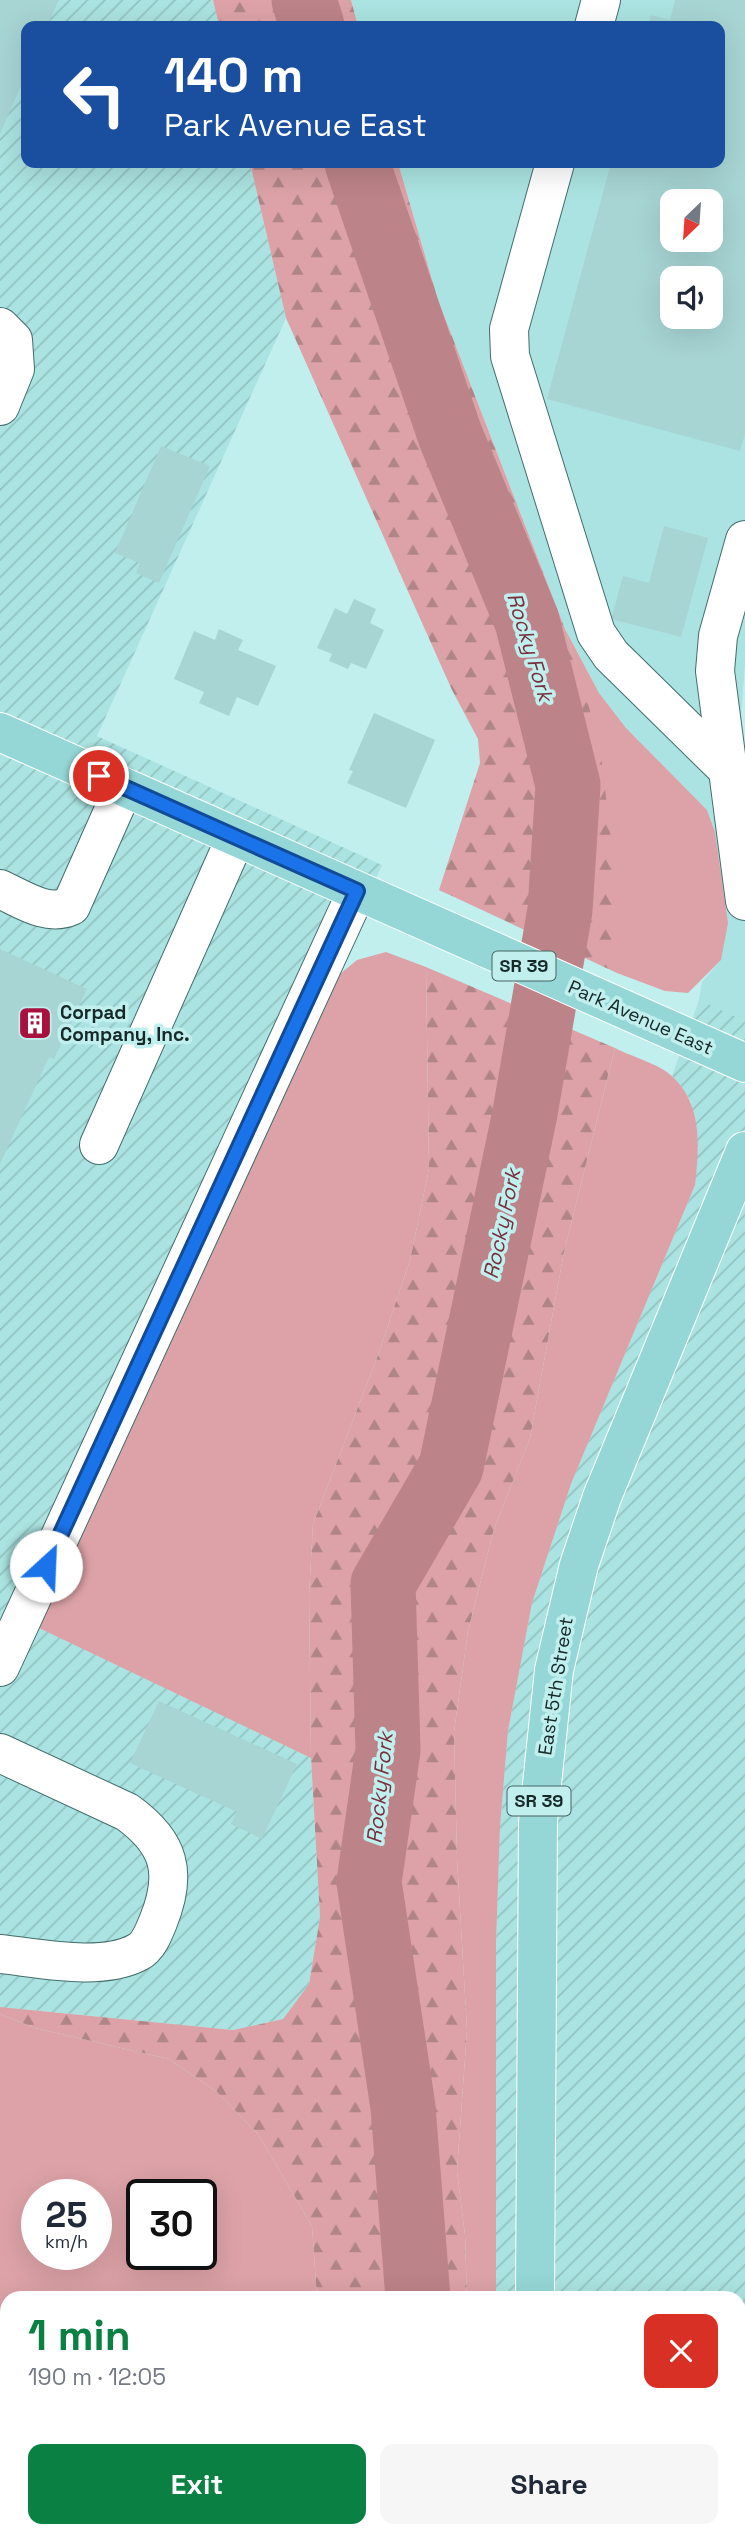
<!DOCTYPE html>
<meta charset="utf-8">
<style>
body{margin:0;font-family:"Space Grotesk",sans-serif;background:#f6f6f7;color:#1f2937;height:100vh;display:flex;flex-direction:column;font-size:26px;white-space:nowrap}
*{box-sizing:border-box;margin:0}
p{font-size:23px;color:#747a83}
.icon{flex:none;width:38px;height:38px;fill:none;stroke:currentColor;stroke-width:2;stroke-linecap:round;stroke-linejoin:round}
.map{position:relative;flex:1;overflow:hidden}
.drawer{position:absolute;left:0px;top:2291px;width:746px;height:247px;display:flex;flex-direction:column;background:#fff;border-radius:21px 21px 0 0;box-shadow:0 7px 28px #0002}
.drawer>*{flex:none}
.top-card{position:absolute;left:21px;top:21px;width:704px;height:147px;border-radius:14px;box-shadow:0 7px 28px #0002;background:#1a4fa0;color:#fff;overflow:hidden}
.needle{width:46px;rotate:205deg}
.tools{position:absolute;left:660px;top:189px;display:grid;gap:14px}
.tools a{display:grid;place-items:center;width:63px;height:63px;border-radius:14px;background:#fff;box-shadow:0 7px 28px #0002;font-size:35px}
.speed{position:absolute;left:21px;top:2179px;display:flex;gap:14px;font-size:35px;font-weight:700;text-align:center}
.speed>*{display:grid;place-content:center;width:91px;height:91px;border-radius:50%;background:#fff;box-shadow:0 7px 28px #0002;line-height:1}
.speed small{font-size:18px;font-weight:400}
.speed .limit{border:4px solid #111;border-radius:10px;background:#fff;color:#111}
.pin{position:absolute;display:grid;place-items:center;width:60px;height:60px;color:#fff;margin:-30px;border:4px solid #fff;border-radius:50%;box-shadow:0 2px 7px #0007}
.me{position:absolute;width:77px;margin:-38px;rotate:25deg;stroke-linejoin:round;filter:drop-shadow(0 0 5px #0008)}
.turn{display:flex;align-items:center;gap:24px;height:147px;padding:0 28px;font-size:32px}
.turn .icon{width:91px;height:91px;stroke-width:2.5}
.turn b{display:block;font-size:49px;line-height:60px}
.round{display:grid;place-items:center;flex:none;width:74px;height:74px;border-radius:14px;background:#f6f6f7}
.overview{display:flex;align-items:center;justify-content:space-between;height:119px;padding:0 28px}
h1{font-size:42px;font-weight:800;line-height:52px;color:#0b8043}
.action{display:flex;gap:14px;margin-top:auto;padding:14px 28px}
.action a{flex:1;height:80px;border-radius:14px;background:#0b8043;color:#fff;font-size:28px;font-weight:800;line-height:80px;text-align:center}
.action a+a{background:#f6f6f7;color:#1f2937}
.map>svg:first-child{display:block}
.built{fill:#aae3e1;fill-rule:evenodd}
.industrial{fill:url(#industrial-furrows)}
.grass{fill:#dca2a7;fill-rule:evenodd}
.forest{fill:url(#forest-firs)}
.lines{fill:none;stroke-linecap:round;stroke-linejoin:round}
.river{stroke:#bc8388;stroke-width:65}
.building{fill:#a7d5d4;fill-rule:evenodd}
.minor-casing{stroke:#426d6c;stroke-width:40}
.major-casing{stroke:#fff;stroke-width:40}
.minor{stroke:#fff;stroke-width:38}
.major{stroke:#95d7d6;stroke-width:38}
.route-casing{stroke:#114b97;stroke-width:18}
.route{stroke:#1a73e8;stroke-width:12}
.labels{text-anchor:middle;stroke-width:7;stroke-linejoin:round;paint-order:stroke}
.shield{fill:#c0efee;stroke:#496463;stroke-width:2}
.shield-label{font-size:18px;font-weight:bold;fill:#162828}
.poi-label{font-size:19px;font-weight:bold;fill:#162828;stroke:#c0efee;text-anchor:start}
.street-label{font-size:19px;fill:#162828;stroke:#c0efee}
.water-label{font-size:21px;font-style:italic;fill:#78303c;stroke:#c0efee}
</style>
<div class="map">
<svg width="745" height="2537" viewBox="0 0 745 2537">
<defs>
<pattern id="industrial-furrows" width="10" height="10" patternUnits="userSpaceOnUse" patternTransform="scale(1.75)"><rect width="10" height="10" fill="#aae3e1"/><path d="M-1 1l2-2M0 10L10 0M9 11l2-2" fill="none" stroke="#92c3c1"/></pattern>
<pattern id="forest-firs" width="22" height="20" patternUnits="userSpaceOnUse" patternTransform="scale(1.75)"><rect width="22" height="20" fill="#dca2a7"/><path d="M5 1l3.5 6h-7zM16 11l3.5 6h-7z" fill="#b18488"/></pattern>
</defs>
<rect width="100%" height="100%" fill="#c0efee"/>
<path class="built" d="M351 0H745V664L741 716 745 760V1021L699 1000 702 982 721 960 715 832 707 810 626 728 599 693 565 629 438 300 398 163H719V26H358ZM672 201H710V240H672ZM672 278H710V317H672Z"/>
<path class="industrial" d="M0 0H213L219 26H26V163H250L286 318 97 736 382 865 38 1627 311 1758 320 1917 309 1984 283 2019 233 2030 0 2007Z
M699 1000 745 1021V2537H497V2530H738V2298H496V1944L500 1827 508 1731 532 1603 571 1484 695 1185 691 1101 672 1076Z"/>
<path class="grass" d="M565 629 599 693 626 728 707 810 715 832 728 923 721 960 688 993 665 991 617 973C618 853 602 743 565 629Z
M386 952 426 967 429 1169 410 1260 378 1355 313 1524 309 1595 311 1758 37 1627 329 983 357 960Z
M615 1048C632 1057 660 1064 673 1077 703 1106 699 1148 695 1185L571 1484 532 1603 508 1731 500 1827 496 1944V2298H467L465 2235 457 2171 467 2030 457 1858 454 1732 468 1631 494 1529 530 1438 564 1252Z
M0 2014 35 2028 169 2059 217 2092 258 2134 312 2226 317 2298H7V2530H332V2537H0ZM37 2194H96V2254H37ZM142 2194H201V2254H142Z"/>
<path class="forest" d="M213 0H351L358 26H219Z
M250 163H398L438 300 565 629 587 698 602 763 618 900 617 973 439 890 480 763 478 739 452 690 286 318Z
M426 967 615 1048 564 1252 530 1438 494 1529 468 1631 454 1732 457 1858 467 2030 457 2171 465 2235 467 2298H317L312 2226 258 2134 217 2092 169 2059 35 2028 0 2014V2007L233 2030 283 2019 309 1984 320 1917 311 1758 309 1595 313 1524 378 1355 410 1260 429 1169Z
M475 2530 476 2537H332V2531Z"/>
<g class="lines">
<path class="river" d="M304 0 312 26
M357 163 450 435 527 621 568 785 560 910 525 1113 451 1467 383 1584 388 1750 369 1882 403 2107 418 2298
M433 2530V2537"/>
</g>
<path class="building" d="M0 0H59L47 26H26V74L0 134Z
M675 0H745V434L740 451 547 399 611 163H719V26H648L651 15 670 20ZM672 201H710V240H672ZM672 278H710V317H672Z
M161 446 210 466 159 583 136 573 140 563 115 553Z
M664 526 708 538 681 637 611 619 623 576 649 583Z
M354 599 376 609 370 623 384 630 366 669 351 663 348 669 329 661 332 654 317 648 335 608 347 614Z
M219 629 243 640 238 650 276 666 258 706 237 697 229 716 199 703 204 692 174 679 194 631 215 640Z
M374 713 435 740 406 808 347 783 353 771 349 770Z
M0 949 87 989 54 1059 49 1057 0 1164Z
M159 1701 297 1764 262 1839 231 1824 237 1812 130 1763Z"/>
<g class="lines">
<g class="minor-casing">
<path id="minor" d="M594 26 601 0
M555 163 509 329 510 356 596 633 611 655 726 768
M0 327 13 340 15 369 0 406
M745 540 718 636 715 671 745 901
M0 889C22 899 47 917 71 906L124 787
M99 1145 236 837
M0 1667 357 891
M0 1753 127 1812C170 1843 178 1873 158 1922 154 1932 148 1947 138 1952 102 1972 39 1958 0 1954"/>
</g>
<g class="major-casing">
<path id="major" d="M0 732 745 1063
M535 2298 538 1822 554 1670 579 1565 602 1497 745 1151
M536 2530V2537"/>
</g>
<use href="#minor" class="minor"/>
<use href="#major" class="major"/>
</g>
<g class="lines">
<g class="route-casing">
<path id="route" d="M46 1566 357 891 99 776"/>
</g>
<use href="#route" class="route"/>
</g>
<defs>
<g id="building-square" transform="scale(1.75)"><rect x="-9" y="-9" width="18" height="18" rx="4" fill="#a8103e" stroke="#c0efee"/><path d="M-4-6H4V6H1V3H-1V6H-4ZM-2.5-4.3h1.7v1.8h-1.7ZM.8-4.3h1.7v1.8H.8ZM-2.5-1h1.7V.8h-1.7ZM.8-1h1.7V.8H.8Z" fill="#fff"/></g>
</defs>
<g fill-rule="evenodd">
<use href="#building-square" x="35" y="1023"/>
</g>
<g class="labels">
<g class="shield">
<rect x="492.5" y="951.5" width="63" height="29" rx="5"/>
<rect x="507.5" y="1786.5" width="63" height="29" rx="5"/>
</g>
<g class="shield-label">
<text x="524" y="972">SR 39</text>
<text x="539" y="1807">SR 39</text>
</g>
<g class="poi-label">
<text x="60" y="1019">Corpad<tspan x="60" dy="22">Company, Inc.</tspan></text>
</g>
<g class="street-label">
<text transform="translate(641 1017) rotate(24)" y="7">Park Avenue East</text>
<text transform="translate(555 1686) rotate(-81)" y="7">East 5th Street</text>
</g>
<g class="water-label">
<text transform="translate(530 647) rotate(73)" y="7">Rocky Fork</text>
<text transform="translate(502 1224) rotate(-78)" y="7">Rocky Fork</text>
<text transform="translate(380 1788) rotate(-84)" y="7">Rocky Fork</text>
</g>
</g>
</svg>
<div class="tools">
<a><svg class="needle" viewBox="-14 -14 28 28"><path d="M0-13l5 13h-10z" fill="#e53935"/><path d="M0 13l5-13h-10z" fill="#747a83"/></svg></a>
<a><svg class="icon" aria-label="sound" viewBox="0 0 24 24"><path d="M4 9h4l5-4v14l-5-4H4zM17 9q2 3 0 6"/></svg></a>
</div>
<div class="speed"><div>25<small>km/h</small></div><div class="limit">30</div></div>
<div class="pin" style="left:99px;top:776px;background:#d93025"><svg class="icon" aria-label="arrive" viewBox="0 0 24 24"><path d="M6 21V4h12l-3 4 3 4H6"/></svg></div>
<svg class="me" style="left:46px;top:1566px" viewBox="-20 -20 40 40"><circle r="19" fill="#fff"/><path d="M0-13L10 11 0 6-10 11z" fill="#1a73e8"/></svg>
<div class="top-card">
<div class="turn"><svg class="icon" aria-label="left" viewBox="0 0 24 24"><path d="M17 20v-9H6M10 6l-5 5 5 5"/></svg><div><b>140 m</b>Park Avenue East</div></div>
</div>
<section class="drawer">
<div class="overview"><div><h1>1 min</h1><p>190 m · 12:05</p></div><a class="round" style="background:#d93025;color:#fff"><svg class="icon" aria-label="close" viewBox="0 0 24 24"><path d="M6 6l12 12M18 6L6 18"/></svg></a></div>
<div class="action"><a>Exit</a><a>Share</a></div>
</section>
</div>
